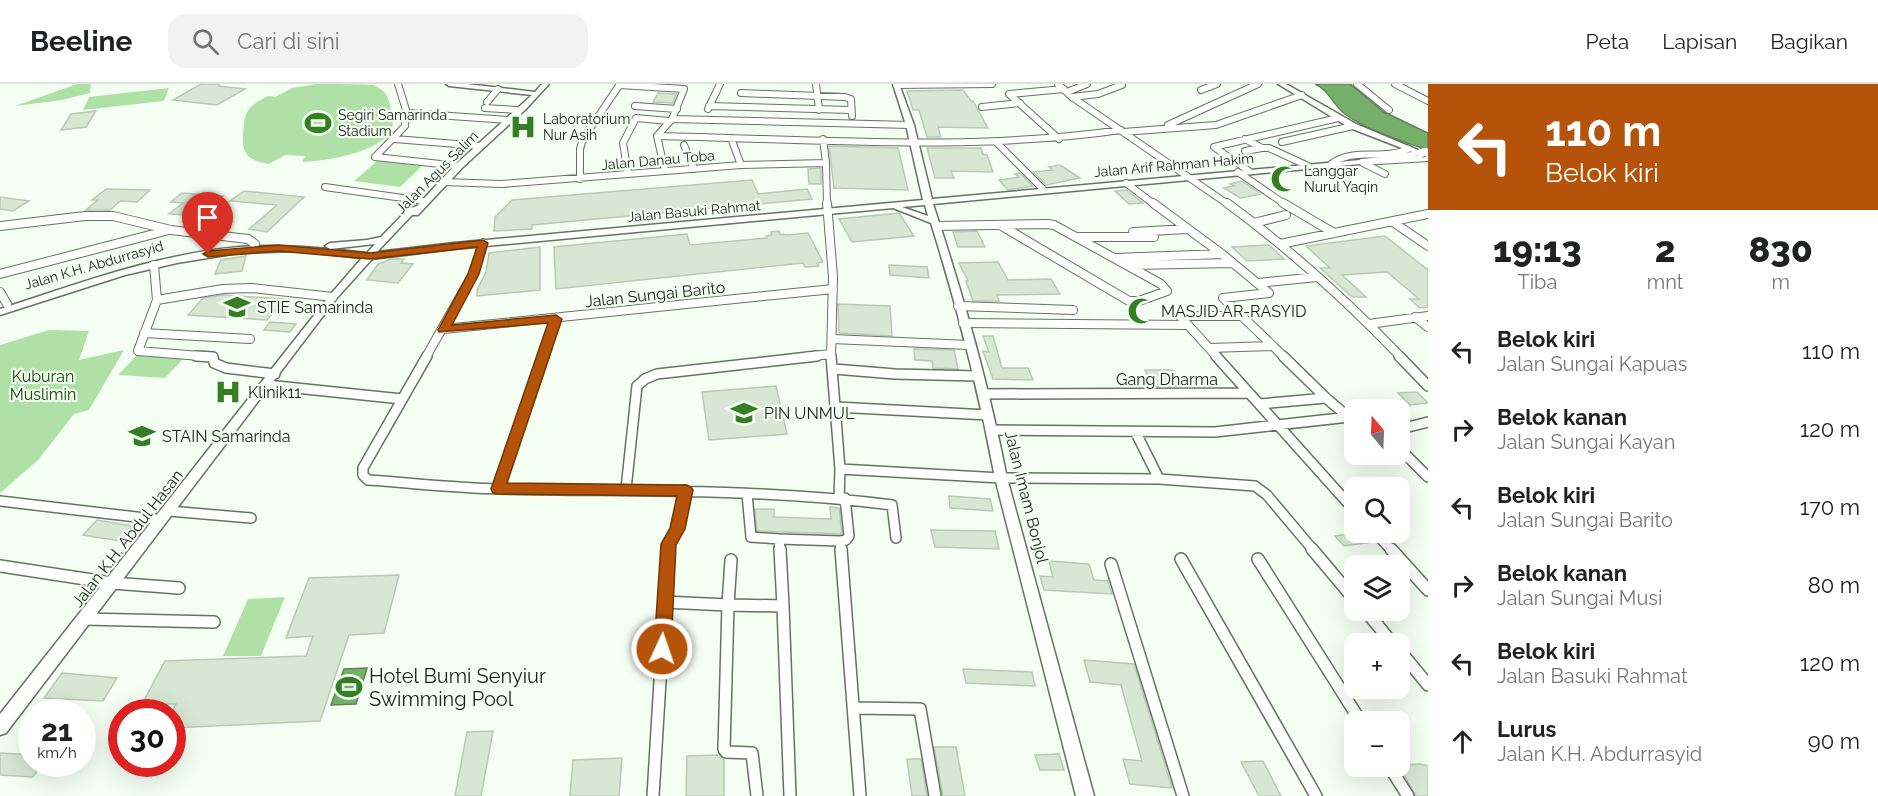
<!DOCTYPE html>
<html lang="id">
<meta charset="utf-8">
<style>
body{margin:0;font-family:Raleway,sans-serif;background:#f2f2f2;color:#202124;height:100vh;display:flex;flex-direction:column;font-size:22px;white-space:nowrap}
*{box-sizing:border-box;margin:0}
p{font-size:20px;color:#757577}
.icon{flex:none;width:33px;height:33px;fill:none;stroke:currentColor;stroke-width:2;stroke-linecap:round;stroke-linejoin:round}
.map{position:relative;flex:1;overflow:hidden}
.sheet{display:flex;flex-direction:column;background:#fff;width:450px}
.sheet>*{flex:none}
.banner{background:#b45309;color:#fff;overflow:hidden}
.needle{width:39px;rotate:341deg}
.buttons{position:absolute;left:1344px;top:315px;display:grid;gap:12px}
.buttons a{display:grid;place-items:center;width:66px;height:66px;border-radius:12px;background:#fff;box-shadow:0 6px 24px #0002;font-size:30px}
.speed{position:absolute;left:18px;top:615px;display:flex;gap:12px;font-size:30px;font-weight:700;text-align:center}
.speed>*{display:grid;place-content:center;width:78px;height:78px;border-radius:50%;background:#fff;box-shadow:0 6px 24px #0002;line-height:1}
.speed small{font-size:15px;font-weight:400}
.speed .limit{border:9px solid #d22;background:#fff;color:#111}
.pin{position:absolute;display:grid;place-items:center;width:51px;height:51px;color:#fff;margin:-62px -26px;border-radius:50% 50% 50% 0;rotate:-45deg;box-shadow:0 0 6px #0007}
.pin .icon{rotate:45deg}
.me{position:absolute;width:66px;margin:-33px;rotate:3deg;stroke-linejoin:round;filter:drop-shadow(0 0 4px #0008)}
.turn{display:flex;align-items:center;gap:21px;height:126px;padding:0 18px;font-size:27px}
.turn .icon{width:78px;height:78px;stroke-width:2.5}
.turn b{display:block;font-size:42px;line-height:51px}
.eta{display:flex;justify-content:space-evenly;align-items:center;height:102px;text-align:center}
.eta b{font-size:36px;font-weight:800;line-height:42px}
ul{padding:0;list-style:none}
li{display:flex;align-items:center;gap:18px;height:78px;padding:0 18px}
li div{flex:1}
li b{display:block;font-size:22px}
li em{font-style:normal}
header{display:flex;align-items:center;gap:36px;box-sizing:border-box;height:84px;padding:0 30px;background:#fff;border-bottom:2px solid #e0e0e0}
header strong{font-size:28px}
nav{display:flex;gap:33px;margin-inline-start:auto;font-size:21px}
.search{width:420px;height:54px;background:#f2f2f2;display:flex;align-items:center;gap:15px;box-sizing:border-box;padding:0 21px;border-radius:18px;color:#757577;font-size:22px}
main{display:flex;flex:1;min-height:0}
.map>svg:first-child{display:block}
.green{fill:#afe0a5}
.water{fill:#76af6a;stroke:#5b8452;stroke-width:1.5}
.building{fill:#d7e7d3;stroke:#b9c9b6;stroke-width:1.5}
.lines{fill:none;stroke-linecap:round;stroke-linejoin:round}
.street-far3-casing{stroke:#657462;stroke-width:8}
.street-far2-casing{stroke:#657462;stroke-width:10}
.street-far1-casing{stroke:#657462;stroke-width:12}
.street-casing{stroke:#657462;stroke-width:14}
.secondary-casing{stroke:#657462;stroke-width:3}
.street-far3{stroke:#fff;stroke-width:6}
.street-far2{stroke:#fff;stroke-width:8}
.street-far1{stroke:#fff;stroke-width:9}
.street{stroke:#fff;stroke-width:11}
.secondary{fill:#fff;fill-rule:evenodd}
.secondary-bridge-casing{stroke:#657462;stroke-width:10;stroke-linecap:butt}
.secondary-bridge{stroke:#fff;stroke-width:8}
.route{fill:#b45309;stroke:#753606;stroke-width:1.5}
.labels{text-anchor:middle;stroke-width:4.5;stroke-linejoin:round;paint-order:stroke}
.far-poi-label{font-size:14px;fill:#1b211a;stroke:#f4fef2;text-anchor:start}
.far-street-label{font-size:14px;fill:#1b211a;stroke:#f4fef2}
.street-label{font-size:16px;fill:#1b211a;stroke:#f4fef2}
.poi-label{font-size:16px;fill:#1b211a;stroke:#f4fef2;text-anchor:start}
.park-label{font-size:16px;fill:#114a00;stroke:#f4fef2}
.near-poi-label{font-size:20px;fill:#1b211a;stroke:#f4fef2;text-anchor:start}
</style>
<header>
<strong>Beeline</strong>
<div class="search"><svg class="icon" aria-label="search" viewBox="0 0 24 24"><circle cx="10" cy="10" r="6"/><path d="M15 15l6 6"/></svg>Cari di sini</div>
<nav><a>Peta</a><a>Lapisan</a><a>Bagikan</a></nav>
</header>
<main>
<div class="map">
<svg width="1428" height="712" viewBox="0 0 1428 712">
<rect width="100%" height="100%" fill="#f4fef2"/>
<path class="green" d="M77 0H91L90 9 62 16 15 22Z
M317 0C334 0 357 0 373 1 384 5 388 11 390 21 391 28 394 38 392 44 382 69 325 77 302 78L305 72 285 71 269 80C248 77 241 70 243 49 244 43 244 35 246 30 250 21 260 16 268 12L275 13 292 4Z
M169 4 164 17 83 26 89 13Z
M377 77 422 82 400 103 354 97Z
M49 246 89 247 79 276 124 266 89 326 74 330 38 376 0 409V261Z
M138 270 185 273 165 294 118 291Z
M285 513 261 572H223L248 515Z"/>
<path class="water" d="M1315 0H1350L1384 28 1428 49V66C1399 56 1370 48 1345 30 1333 21 1329 6 1315 0Z
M367 584 356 620 331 621 344 585Z"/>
<path class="building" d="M201 0H219V2L245 5 217 21 173 16Z
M963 6 971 17H973L988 44 938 43 941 53H927L919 26H913L907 7Z
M658 9 676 10 673 19 653 18Z
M96 27 86 43 61 46 71 30Z
M829 62 898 64 908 106 834 104Z
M927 64H981L983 70 987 71 993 88 951 87 954 94H935Z
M1060 81 1080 94 1046 101 1033 88 1053 86 1049 83Z
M821 84V100H809L808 85Z
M1020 89 1033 102 1008 106 999 96 1019 93 1015 90Z
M752 96 758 110 807 105 812 115 532 141V145L494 147 495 133 512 116Z
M1242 97 1261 110 1240 114 1224 104 1234 102 1230 100Z
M106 105 150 106 137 118 120 117 110 126H86L98 116H92Z
M1126 106 1143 119 1129 120 1115 107Z
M244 107 304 113 267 148 249 145 277 121 230 117Z
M182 109 223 112 199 132 169 130 183 119 171 118Z
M0 113 29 117 13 127 0 125Z
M899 129 914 152 852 158 839 135Z
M779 147 780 150 788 151 808 149 823 178 817 179 819 182 805 183 803 179 556 205 554 163 687 150 690 161 767 154 766 152 772 151 771 148Z
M977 147 985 163H958L953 148Z
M1385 152 1428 186V223L1420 224 1410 215H1419L1387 188 1342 191 1366 213H1352L1320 184H1330L1306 162Z
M1269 161 1284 175 1247 177 1232 163Z
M540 163V206L477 212V206L486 188 489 169Z
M246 172 242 187 215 190 221 176Z
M391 175H404L401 179 413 180 398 199 367 196 378 180Z
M998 178 1008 196 1051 195 1060 210 997 211 999 217H973L966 197H968L959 179Z
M889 181 927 183 929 194 890 191Z
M223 211 285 215 267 236 188 231 203 214Z
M838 220 890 222 892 252 839 249Z
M270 238 296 240 290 248 264 246Z
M983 252H993L1002 284H1028L1033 296 993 295 983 267 989 268Z
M914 265 954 266 958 285 933 284 932 277 915 276Z
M1145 286H1173L1183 302 1154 303Z
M776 302 787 350 709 356 702 308Z
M1417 308 1428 319 1410 321 1398 309Z
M949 412 990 415 993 427 950 424Z
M830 423 839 424 842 450 757 447 755 425H774V433L831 435Z
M97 436 133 442 120 457 83 451Z
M931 446 995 447 999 465 935 463Z
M1364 448 1373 458 1344 462 1335 452Z
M1049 477 1089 480 1094 496 1108 497 1112 510 1044 506 1040 492 1053 493Z
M399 491 384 549 349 551 320 637 172 644V627L176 620H142L165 577 306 572 313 552 286 554 309 494Z
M1084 576 1134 580 1172 704 1130 700 1123 675 1142 677 1121 601 1090 598Z
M963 585 1032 588 1035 602 966 599Z
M62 589 117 594 103 617 44 614Z
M493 647 481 712H455L467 648Z
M934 663H956L965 712H943Z
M0 669 32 671V680H42L33 693 0 691Z
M1059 670 1064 686H1040L1035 671Z
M719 671 724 676V712H686L687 672Z
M622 674 619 712H570L573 676Z
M907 675H921L927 712H912Z
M1263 677 1281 712H1259L1241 678Z
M1421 680 1428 682V712H1416L1400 684V681Z"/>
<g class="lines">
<g class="street-far3-casing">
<path id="street-far3" d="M816 0 819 26
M1058 0 1072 13 1229 121
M1357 0 1389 26
M1395 0 1428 17
M620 1 684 5 672 35 910 41
M896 1 992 0
M1201 6 1217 0
M1067 8 1087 0
M741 9 845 13 851 15 852 32
M1072 13 1098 10 1122 1 1119 0
M487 18 498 5
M635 22 677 25
M709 22 851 26
M982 23 1020 19
M485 24 517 26
M708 25 720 0
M408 29 508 36
M1168 41 1258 0
M1123 48 1216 41 1302 11
M657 52C811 55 968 68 1121 46
M731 54 741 81
M395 55 481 62
M823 55 826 79
M1059 55 1009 10 1064 5
M1245 55 1262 64 1245 67
M1282 58 1353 42
M997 59 1044 106
M684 61 694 85
M1262 64H1269L1308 82
M375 73 405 42 406 26 398 0
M375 73 459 82
M1362 78 1428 74
M1363 79 1385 90
M1331 80C1353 63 1384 77 1408 65
M665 87 657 52 672 35
M1249 87 1214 63 1338 34
M1238 88 1286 121
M628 90 623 59 636 34 669 37
M580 95V65L583 55 620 0
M444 98 502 100 741 81 826 79 827 121
M1126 99 1155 121
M325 103 424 117"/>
</g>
<g class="street-far2-casing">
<path id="street-far2" d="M827 119 833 193 831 273
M1153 119 1222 170 1269 209 1223 214 1273 262 1209 264
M1227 119C1290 165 1347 217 1401 273
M1283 119 1334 149
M1393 138 1428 162
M1254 139 1286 131
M0 142 85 132H113L171 146 248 155 255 160
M937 142 1048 140 1054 141 1161 200 1167 207 1139 217H1129L1000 141
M1133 148 1187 145
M1080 153H1154
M1280 160 1428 130
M1115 174 1222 170
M154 181 157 216 138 267 213 273
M1131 181 1233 179
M0 190 169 146
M1258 199 1317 193
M0 208 7 220
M157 216 223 205 251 204 333 213
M958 222 1073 226
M1180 232 1217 273
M1180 232H1242
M1415 233 1428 243
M963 239 1188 241
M1369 240 1428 232
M444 245 833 205
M144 249 250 255
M832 255 969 261
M1273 262 1284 273
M426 273 473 190 483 159
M543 273 556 235
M804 273 831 270"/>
</g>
<g class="street-far1-casing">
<path id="street-far1" d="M196 272 213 273 214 279 226 284 275 290
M427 272 363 384V391L368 396C412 399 456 404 500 405 631 408 762 404 892 421L896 454
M831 272 840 385 839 414
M1216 272 1354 426
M1399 272 1428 302
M834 285 895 290 977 292
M267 301 402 315
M983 310 1248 309
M1326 314 1354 338
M1260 320 1326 314 1283 272
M836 323 988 331
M1400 345 1428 338
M992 346 1215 348 1349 333
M1136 349 1159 395
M1400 365 1428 393
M840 385 1001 394 1159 395 1255 402 1267 411 1314 467
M498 405 544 272
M626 405 637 302 645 295 657 290 817 272
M747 410 751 453 779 455 780 467
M0 417 162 436
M169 427 251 434
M1375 448 1392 467
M779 455 840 457
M668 467V460L678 445 685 406
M841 467 840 457 846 456 849 452 845 414"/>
</g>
<g class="street-casing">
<path id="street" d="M780 465 783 522
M841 465 860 712
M1312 465 1354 515
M1391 465 1428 506
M1181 475 1316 712
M1258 475 1361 638
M731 476 728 521 783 522 790 712
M1111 480 1183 712
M0 482 112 499 179 504
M664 518 728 521 724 665 726 668 752 669 757 712
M1365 526 1393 560
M85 535 214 538
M1400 567 1428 601
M854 624 920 625 935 712
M1389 682 1408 712
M653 712 668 465"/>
</g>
<g class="secondary-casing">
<path id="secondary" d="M446 0H467L535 8 542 0H549L526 25 462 84 418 131H412L377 168 454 159 923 116 906 41 893 0H899L914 41 932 115 1360 76 1412 68 1350 44 1278 0H1286L1356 40 1425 69 1421 71 1360 80 933 120C962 207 989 302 1007 394L1094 712H1076L995 394C979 308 957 222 931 139L893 124 454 165 372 175 336 215 6 649 0 651V630L330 211 362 174 296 167 238 169 177 179 125 191 0 231V225C78 200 157 170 239 163 282 160 324 164 367 169L375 160 330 165 325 162 330 159 367 156 381 153 408 125 417 122 456 80 532 11 449 2ZM925 121 928 132 902 123Z"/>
</g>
<use href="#street-far3" class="street-far3"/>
<use href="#street-far2" class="street-far2"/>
<use href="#street-far1" class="street-far1"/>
<use href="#street" class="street"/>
<use href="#secondary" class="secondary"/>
<g class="secondary-bridge-casing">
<path id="secondary-bridge" d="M1421 69 1425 68"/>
</g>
<use href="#secondary-bridge" class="secondary-bridge"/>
</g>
<path class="route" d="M483 156 488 159 479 190 452 241 556 231 562 235 507 399 686 401 691 403 693 406 685 445 676 461 671 565 668 570 662 573 656 570 654 565 661 460 670 444 677 412 498 410 493 409 491 405 548 239 439 248 438 246 468 190 477 163 370 175 278 167 208 173 203 170 208 167 278 161 370 169Z"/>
<defs>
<g id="stadium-bare" transform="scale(2.07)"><path d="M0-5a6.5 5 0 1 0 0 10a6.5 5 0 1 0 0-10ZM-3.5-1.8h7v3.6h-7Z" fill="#357e24" stroke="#f4fef2" stroke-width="2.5" paint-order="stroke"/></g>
<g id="hospital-bare" transform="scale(2.07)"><path d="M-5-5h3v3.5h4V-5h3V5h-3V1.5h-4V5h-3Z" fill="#357e24" stroke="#f4fef2" stroke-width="2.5" paint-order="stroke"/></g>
<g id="mosque-bare" transform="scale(2.07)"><path d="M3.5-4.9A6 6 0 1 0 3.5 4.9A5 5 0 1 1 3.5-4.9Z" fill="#357e24" stroke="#f4fef2" stroke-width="2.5" paint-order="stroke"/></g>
<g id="university-bare" transform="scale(2.07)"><path d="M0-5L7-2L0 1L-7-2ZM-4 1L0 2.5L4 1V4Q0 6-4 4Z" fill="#357e24" stroke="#f4fef2" stroke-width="2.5" paint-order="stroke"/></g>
</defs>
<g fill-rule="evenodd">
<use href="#stadium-bare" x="318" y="39"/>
<use href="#hospital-bare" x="523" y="43"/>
<use href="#mosque-bare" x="1284" y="95"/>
<use href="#university-bare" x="237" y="223"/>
<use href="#mosque-bare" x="1141" y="227"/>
<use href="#hospital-bare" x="228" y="308"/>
<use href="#university-bare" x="744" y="329"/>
<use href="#university-bare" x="142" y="352"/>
<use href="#stadium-bare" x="349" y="603"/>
</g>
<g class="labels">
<g class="far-poi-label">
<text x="338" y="36">Segiri Samarinda<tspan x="338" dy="16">Stadium</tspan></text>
<text x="543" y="40">Laboratorium<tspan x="543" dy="16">Nur Asih</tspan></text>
<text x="1304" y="92">Langgar<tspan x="1304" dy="16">Nurul Yaqin</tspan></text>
</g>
<g class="far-street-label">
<text transform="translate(658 76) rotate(-5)" y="5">Jalan Danau Toba</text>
<text transform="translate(1174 81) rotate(-5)" y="5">Jalan Arif Rahman Hakim</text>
<text transform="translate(437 88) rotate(-45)" y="5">Jalan Agus Salim</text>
<text transform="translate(694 127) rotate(-5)" y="5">Jalan Basuki Rahmat</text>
<text transform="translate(94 181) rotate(-16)" y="5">Jalan K.H. Abdurrasyid</text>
</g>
<g class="street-label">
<text transform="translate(655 210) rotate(-6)" y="6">Jalan Sungai Barito</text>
<text x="1167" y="301">Gang Dharma</text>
<text transform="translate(1027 413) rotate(76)" y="6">Jalan Imam Bonjol</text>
<text transform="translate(127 454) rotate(-52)" y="6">Jalan K.H. Abdul Hasan</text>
</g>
<g class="poi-label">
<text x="257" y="229">STIE Samarinda</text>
<text x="1161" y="233">MASJID AR-RASYID</text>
<text x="248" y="314">Klinik11</text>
<text x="764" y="335">PIN UNMUL</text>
<text x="162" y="358">STAIN Samarinda</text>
</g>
<g class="park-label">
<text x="43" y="298">Kuburan<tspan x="43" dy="18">Muslimin</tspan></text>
</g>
<g class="near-poi-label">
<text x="369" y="599">Hotel Bumi Senyiur<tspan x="369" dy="23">Swimming Pool</tspan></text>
</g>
</g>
</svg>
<div class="buttons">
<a><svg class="needle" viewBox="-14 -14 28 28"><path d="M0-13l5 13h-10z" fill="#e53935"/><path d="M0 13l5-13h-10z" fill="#757577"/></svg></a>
<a><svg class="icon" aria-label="search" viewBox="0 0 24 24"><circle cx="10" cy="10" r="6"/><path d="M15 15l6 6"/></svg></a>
<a><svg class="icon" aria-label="layers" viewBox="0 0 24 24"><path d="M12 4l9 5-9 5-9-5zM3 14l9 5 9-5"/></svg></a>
<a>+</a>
<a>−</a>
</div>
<div class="speed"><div>21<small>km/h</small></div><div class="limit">30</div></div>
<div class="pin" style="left:208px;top:170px;background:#d93025"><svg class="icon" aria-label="arrive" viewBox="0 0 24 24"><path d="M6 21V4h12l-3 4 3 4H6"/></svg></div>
<svg class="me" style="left:662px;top:565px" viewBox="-20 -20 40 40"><circle r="17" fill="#b45309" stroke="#fff" stroke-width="3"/><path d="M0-11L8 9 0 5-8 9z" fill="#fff"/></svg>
</div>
<section class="sheet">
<div class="banner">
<div class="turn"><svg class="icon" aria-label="left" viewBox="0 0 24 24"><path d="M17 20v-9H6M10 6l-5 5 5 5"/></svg><div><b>110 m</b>Belok kiri</div></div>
</div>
<div class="eta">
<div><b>19:13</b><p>Tiba</p></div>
<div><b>2</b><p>mnt</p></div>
<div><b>830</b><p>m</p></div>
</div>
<ul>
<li><svg class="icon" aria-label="left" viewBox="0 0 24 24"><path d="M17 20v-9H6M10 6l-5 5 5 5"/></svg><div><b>Belok kiri</b><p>Jalan Sungai Kapuas</p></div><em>110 m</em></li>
<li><svg class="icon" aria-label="right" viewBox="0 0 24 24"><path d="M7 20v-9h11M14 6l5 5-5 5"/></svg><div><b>Belok kanan</b><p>Jalan Sungai Kayan</p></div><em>120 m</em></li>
<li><svg class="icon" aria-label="left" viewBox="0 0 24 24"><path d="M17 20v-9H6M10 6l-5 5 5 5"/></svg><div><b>Belok kiri</b><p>Jalan Sungai Barito</p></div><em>170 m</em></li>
<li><svg class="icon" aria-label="right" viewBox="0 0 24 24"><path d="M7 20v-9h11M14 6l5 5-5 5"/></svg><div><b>Belok kanan</b><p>Jalan Sungai Musi</p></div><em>80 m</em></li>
<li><svg class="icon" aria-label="left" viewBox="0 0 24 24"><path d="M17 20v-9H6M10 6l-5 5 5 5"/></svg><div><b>Belok kiri</b><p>Jalan Basuki Rahmat</p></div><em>120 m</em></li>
<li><svg class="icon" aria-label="ahead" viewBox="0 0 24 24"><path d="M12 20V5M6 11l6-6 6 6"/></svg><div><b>Lurus</b><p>Jalan K.H. Abdurrasyid</p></div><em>90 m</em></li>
</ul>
</section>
</main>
